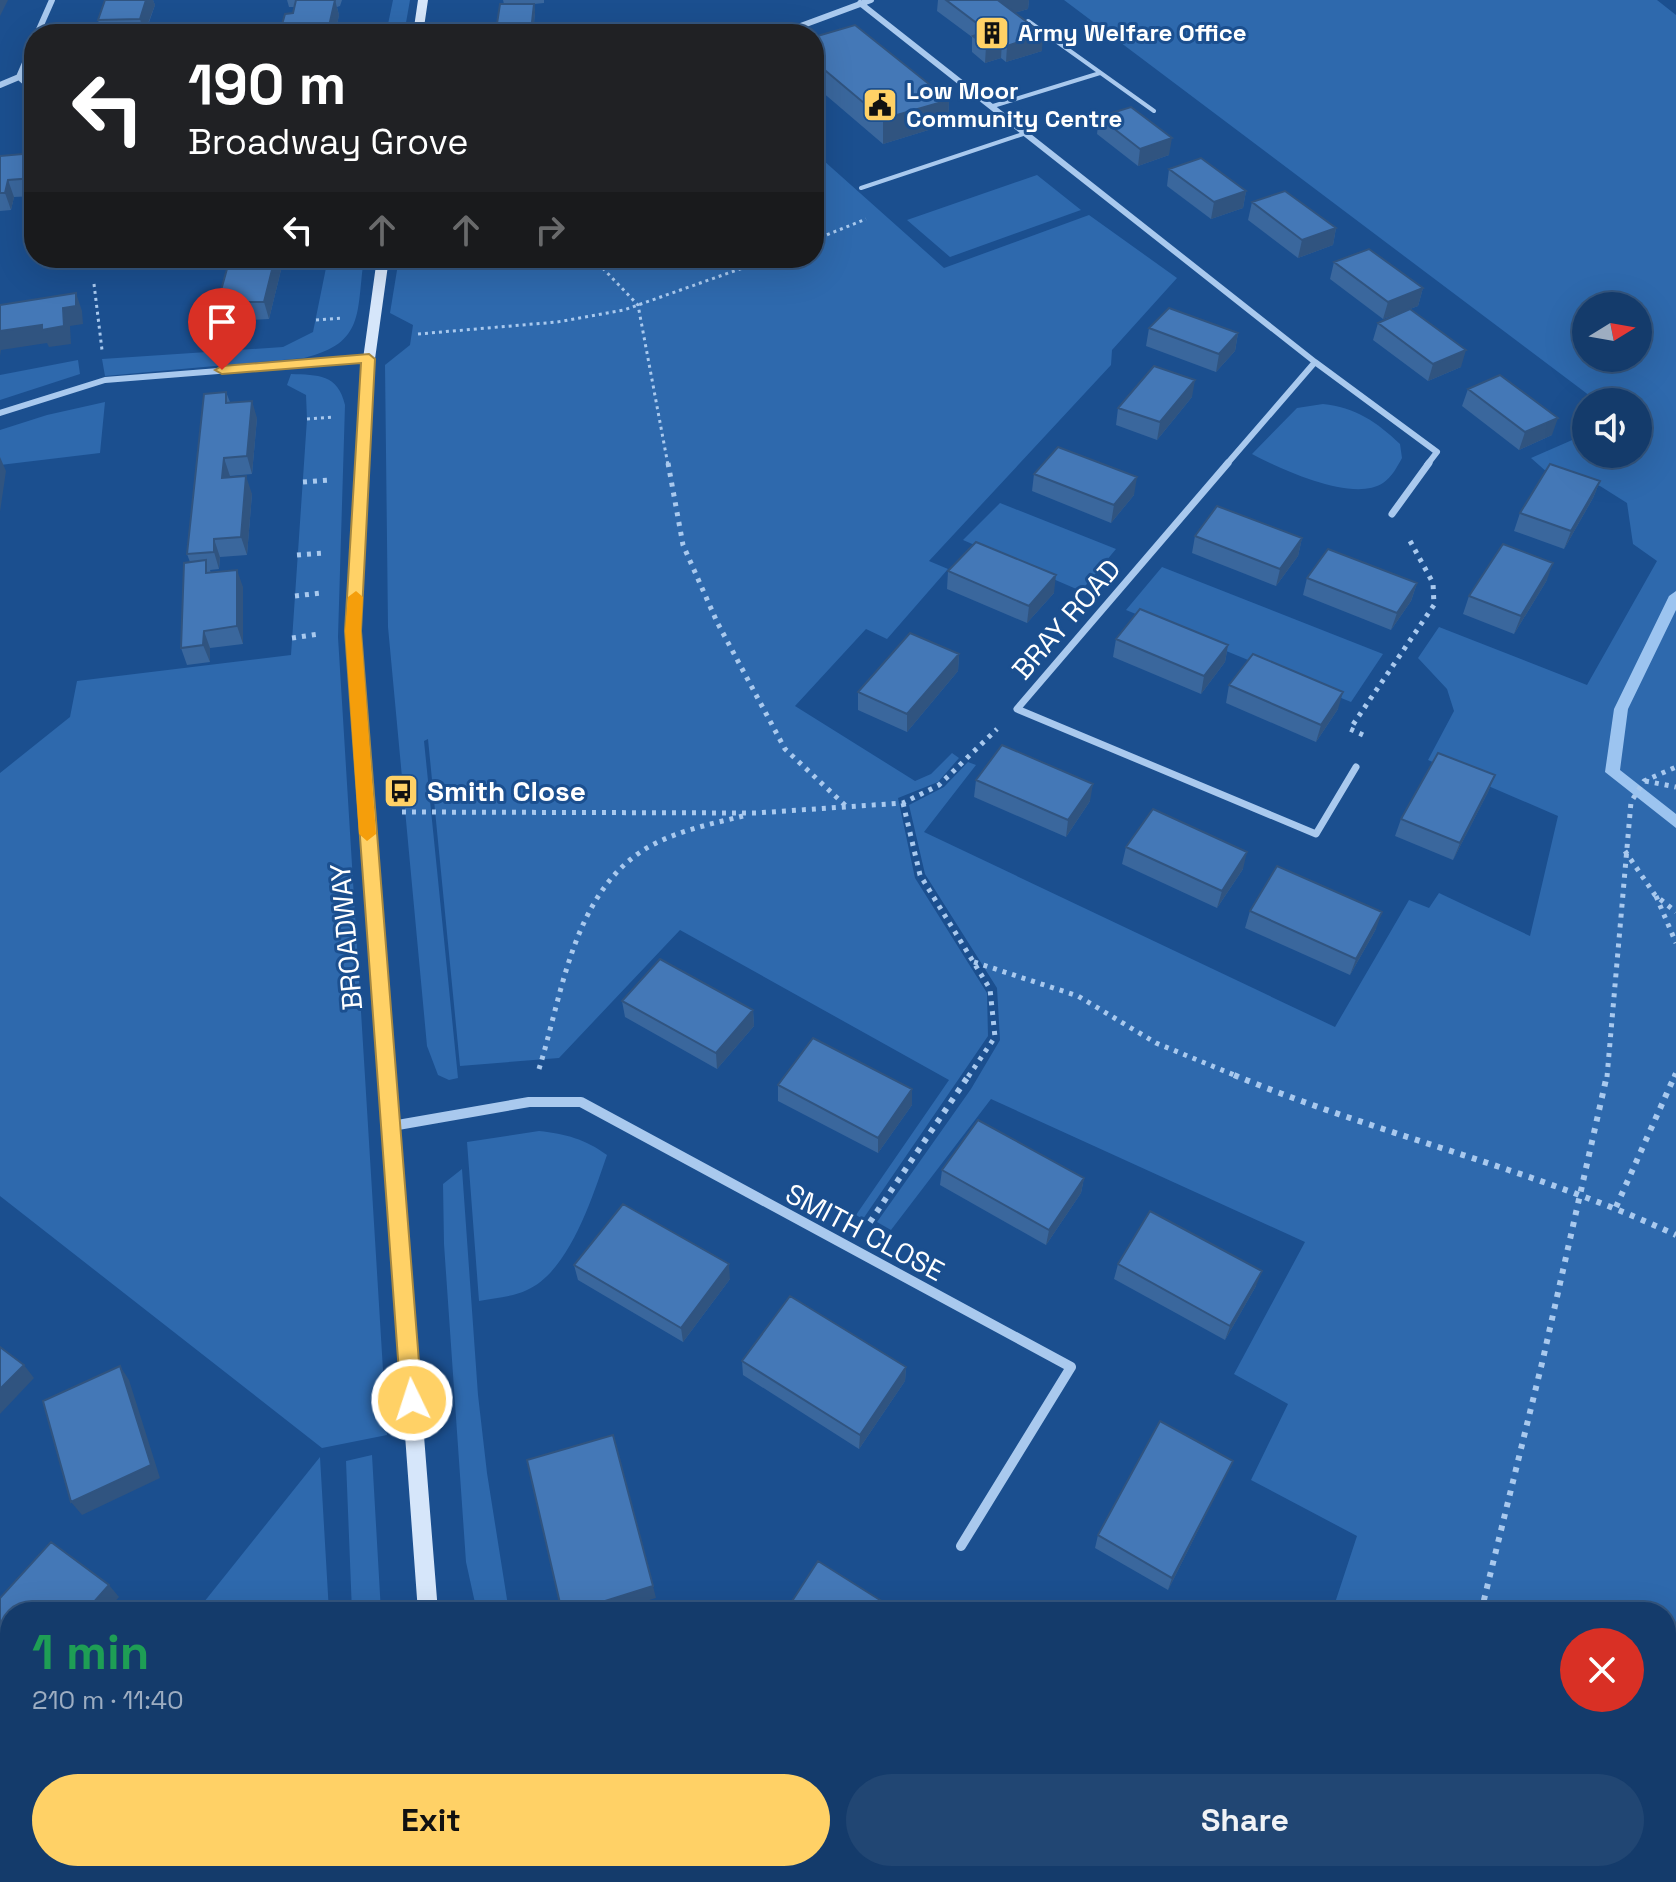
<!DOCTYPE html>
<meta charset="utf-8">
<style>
body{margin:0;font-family:"Space Grotesk",sans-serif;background:#214673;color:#f1f3f6;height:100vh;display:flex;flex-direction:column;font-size:30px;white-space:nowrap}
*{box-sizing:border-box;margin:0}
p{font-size:26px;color:#9dadc1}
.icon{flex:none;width:44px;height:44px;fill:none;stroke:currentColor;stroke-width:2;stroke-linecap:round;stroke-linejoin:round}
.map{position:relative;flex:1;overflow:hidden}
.drawer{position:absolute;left:0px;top:1602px;width:1676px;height:280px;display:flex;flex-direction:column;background:#143b6b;border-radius:32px 32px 0 0;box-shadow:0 8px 32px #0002,0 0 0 2px #33557e}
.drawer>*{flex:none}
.hud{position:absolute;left:24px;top:24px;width:800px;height:244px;border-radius:32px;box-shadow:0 8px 32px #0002,0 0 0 2px #33557e;background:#202124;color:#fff;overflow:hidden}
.needle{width:52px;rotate:79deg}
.tools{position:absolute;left:1572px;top:292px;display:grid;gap:16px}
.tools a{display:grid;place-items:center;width:80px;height:80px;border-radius:50%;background:#143b6b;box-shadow:0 8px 32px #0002,0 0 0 2px #33557e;font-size:40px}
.pin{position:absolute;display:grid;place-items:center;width:68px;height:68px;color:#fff;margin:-82px -34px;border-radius:50% 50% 50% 0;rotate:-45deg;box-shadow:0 0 8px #0007}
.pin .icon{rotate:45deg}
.me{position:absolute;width:88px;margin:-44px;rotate:356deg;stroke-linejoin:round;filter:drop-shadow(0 0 6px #0008)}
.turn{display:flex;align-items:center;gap:28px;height:168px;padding:0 32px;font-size:36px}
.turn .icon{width:104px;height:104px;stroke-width:2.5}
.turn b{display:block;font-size:56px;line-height:68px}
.lanes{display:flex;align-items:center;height:76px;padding:0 32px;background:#0003;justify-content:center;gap:40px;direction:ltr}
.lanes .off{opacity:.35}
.round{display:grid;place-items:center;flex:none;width:84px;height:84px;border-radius:42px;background:#214673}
.summary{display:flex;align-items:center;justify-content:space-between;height:136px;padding:0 32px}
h1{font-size:48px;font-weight:600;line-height:60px;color:#1e9e55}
.cta{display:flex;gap:16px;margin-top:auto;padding:16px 32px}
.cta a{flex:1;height:92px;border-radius:48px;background:#ffd166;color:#111;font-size:32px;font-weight:600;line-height:92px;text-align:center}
.cta a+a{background:#214673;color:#f1f3f6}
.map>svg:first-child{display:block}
.green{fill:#2e69ad;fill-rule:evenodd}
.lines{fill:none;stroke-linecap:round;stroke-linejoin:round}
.stream{fill:#9cc4f0;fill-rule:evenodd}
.path-far2{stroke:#a9c9ee;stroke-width:3;stroke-dasharray:3 4;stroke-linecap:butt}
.path-far1{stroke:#a9c9ee;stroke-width:5;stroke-dasharray:4 6;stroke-linecap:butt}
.path{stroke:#a9c9ee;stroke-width:6;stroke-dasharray:5 7;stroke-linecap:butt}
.lane{stroke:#a9c9ee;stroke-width:4}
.street-far2{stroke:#a9c9ee;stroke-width:6}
.street-far1{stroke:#a9c9ee;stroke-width:7}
.street{stroke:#a9c9ee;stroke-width:10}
.secondary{fill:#d6e6fa;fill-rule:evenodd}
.wall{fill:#3a679d}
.shaded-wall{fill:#305480}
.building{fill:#4478b7;stroke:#305480;stroke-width:2}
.route{fill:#ffd166;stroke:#a68842;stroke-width:2}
.slow{fill:#f59e0b}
.labels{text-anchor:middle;stroke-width:6;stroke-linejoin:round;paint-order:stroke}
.far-poi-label{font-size:24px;font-weight:bold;fill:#fff;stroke:#1b4f8f;text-anchor:start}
.street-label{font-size:28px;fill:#fff;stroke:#1b4f8f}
.poi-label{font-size:28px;font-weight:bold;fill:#fff;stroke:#1b4f8f;text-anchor:start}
</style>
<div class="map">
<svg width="1676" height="1882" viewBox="0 0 1676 1882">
<rect width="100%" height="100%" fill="#1b4f8f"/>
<path class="green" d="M393 0H410L404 34H386Z
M1064 0H1657L1676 15V1882H1244L1247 1872H1666V1612H1332L1357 1536 1251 1480 1288 1404 1234 1374 1305 1242 991 1099 891 1230 877 1222 971 1089 1000 1040 997 988 925 874 909 805 944 787 968 762 976 765 924 832 1335 1027 1409 900 1429 908 1439 893 1530 936 1558 816 1428 760 1454 711 1447 689 1418 658 1439 627 1587 685 1657 561 1633 544 1627 503 1600 486 1548 473 1531 458 1586 434V454H1638V402H1598ZM1586 306H1638V358H1586Z
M814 152 944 268 1089 215 1177 278 1112 350 1111 365 929 561 948 569 887 639 866 629 795 706 915 781 931 774 952 753 959 758 938 782 898 798 915 878 987 993 988 1036 863 1219 856 1215 949 1080 680 930 559 1058 460 1066 428 739 424 741 458 1078 449 1080 438 1075 427 1046 388 627 385 365 410 345 413 325 390 313 399 258H814Z
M1037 175 1081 210 950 257 907 220Z
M328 258H364C356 312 366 343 304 358L105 376 102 359 283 347 313 332Z
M78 360 80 374 0 400V375Z
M291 374C318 375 338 374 345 405L338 637 387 1435 322 1448 0 1196V773L70 717 77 681 291 655 307 419 306 395 287 385Z
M105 402 100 453 0 465V430L47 415Z
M1323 404C1355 407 1377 422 1400 444L1402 458C1397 467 1392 477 1383 483 1353 503 1280 469 1252 454L1297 408Z
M1000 503 1116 549 1081 591 963 540Z
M1162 567 1383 654 1351 702 1126 610Z
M539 1131C566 1134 585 1139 607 1155 593 1195 570 1271 527 1290 513 1297 494 1298 479 1301L467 1142Z
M462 1169 478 1395 487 1473 509 1612H477L466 1562 444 1244 443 1184Z
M372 1455 381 1612H352L346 1461Z
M320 1457 329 1612H196Z
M10 1846V1872H343L344 1882H0V1858Z"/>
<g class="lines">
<path class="stream" d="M1676 591V610L1628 709 1620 770 1676 814V828L1605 772 1614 709 1669 596Z"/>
<path class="path-far2" d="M814 240 866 219
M593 258 638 305 668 465
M94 284 102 350
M316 320 343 318
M418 334 557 322 624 310 771 258
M307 419 334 417"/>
<path class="path-far1" d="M668 463 683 545 717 622 785 749 847 807
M303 482 330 480
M297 555 324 553
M295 596 321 593
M292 638 319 634
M1363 735 1350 729 1434 605 1433 583 1409 539
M1645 781 1676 787
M903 803 920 875 990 989 995 1037 968 1077
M402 812 756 813 903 803 939 785 997 729
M1625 851 1655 895 1676 912
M1656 896 1676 943
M974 962 1078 996 1156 1043 1239 1077
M539 1069C562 996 572 897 642 851 673 831 712 824 747 815
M1607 1077 1631 802 1644 781 1676 767
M1674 1077 1676 1072"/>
<path class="path" d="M1234 1075C1379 1135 1534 1169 1676 1235
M1616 1207 1675 1075
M870 1222 969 1075
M1481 1612 1543 1359 1607 1075
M1415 1882 1418 1872"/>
<path class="lane" d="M1028 21 1154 111
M993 106 1100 73
M861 188 1026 133"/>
<path class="street-far2" d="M860 3 1315 362 1437 452 1427 465
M37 34 52 0
M779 34 871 0
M34 42 19 77 34 90
M0 85 19 77
M0 413 105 380 369 359
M1226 465 1315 362"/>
<path class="street-far1" d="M1228 463 1017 709 1316 834 1356 767
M1392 514 1429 463"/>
<path class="street" d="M392 1126 529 1102H581L1071 1367 961 1546"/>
<path class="secondary" d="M418 0H428L423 34H413Z
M377 258H389L375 359 360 631 438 1612H418L346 631 363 359Z
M437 1872H459V1882H437Z"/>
</g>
<path class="wall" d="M105 0H153L155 5 145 34H92L101 30 98 20Z
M287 0H342L340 6 337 7 339 15 335 34H269L282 32 281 28 293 13 295 7H289Z
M503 0H544V3L534 4 535 12 533 34H494L504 4Z
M938 0H1029L1028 9 1014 13 1042 51 1006 62 1001 58 985 63 972 52V37L937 11Z
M814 37 949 100 948 124 883 144 814 85Z
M1099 117 1169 155 1138 166 1097 134Z
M34 153V196L14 197 11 210 0 211V156Z
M1169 169 1246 191 1243 208 1211 219 1167 186Z
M1252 202 1336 228 1333 245 1298 258 1248 220Z
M230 258H278L281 270 269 319 246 320 244 329H220L215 312Z
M1334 262 1423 288 1418 306 1383 319 1330 279Z
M1378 323 1461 367 1428 381 1373 340Z
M1149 328 1238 333 1235 351 1216 372 1146 346Z
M1468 389 1552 435 1519 450 1462 406Z
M226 392 230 402 257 418 252 474 230 476V478L252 494 247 555 220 557 219 569 210 570 211 573 243 587V644L210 648V662L187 665 181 648 190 562 187 554Z
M1192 397 1157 440 1116 425 1118 408Z
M1034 474 1134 495 1111 523 1032 491Z
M1600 481 1593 498 1564 549 1514 531 1520 513Z
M1195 536 1302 538 1298 556 1276 586 1192 553Z
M948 571 1054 593 1027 623 947 589Z
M1307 578 1417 583 1411 601 1391 630 1303 595Z
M1547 580 1514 634 1463 614 1469 596Z
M1116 639 1228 645 1225 662 1201 694 1113 657Z
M959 654 958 671 907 732 858 710V692Z
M1229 685 1338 709 1316 742 1226 703Z
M1495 775 1488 792 1453 860 1395 836 1401 819Z
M976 780 1090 801 1066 837 974 797Z
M1126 847 1243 869 1217 908 1122 864Z
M1250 911 1376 929 1350 975 1245 928Z
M622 1001 753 1010 754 1026 717 1069 625 1017Z
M778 1085 912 1089V1105L878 1153 778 1101Z
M942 1170 1084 1178 1081 1193 1046 1245 940 1185Z
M1118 1264 1256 1286 1225 1340 1114 1279Z
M574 1265 730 1279 683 1342 578 1280Z
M742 1361 906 1367 905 1381 859 1449 743 1375Z
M1227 1473 1168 1590 1095 1548 1098 1535Z"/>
<path class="shaded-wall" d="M0 0H8L0 16Z
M146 0H153L155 5 144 34 140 19Z
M335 0 339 15 335 34H331L329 26Z
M1003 0H1029L1028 9 997 18 999 1Z
M534 4 535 12 533 34H532Z
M1043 34 1042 51 1006 62 1007 46Z
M1002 42 1001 58 985 63 986 46Z
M949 100 948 124 883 144V119Z
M1172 138 1169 155 1138 166 1140 149Z
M8 180 14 197 11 210 5 193Z
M1246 191 1243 208 1211 219 1214 202Z
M1336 228 1333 245 1298 258 1302 240Z
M275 258H278L281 270 269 319 264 302Z
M1423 288 1418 306 1383 319 1388 302Z
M76 293 82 311 83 324 70 326 71 344 49 347 47 343 1 350 0 356V331L63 308Z
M241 302 246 320 244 329 239 311Z
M1238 333 1235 351 1216 372 1219 354Z
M1466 350 1461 367 1428 381 1433 364Z
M1195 380 1192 397 1157 440 1160 422Z
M252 401 257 418 252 474 247 456Z
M1558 418 1552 435 1519 450 1525 432Z
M0 457 6 471 0 512Z
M224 458 230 476 228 496 222 478Z
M246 476 252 494 247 555 241 537Z
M1137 477 1134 495 1111 523 1114 505Z
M1600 481 1593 498 1564 549 1571 531Z
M1302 538 1298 556 1276 586 1280 569Z
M214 539 220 557 219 569 214 552Z
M1553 563 1547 580 1514 634 1521 616Z
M237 570 243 587V644L237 626Z
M1056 575 1054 593 1027 623 1029 606Z
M1417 583 1411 601 1391 630 1397 613Z
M204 631 210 648V662L203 645Z
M1228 645 1225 662 1201 694 1204 676Z
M959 654 958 671 907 732V714Z
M1343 692 1338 709 1316 742 1321 725Z
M1495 775 1488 792 1453 860 1460 843Z
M1093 784 1090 801 1066 837 1068 820Z
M1247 852 1243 869 1217 908 1222 891Z
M1382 912 1376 929 1350 975 1356 959Z
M753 1010 754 1026 717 1069 716 1053Z
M912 1089V1105L878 1153V1138Z
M1084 1178 1081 1193 1046 1245 1049 1230Z
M729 1264 730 1279 683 1342 681 1328Z
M1262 1271 1256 1286 1225 1340 1230 1326Z
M24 1365 34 1378 0 1414V1389Z
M120 1366 129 1380 160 1478 82 1515 71 1502Z
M906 1367 905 1381 859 1449 860 1435Z
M1233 1461 1227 1473 1168 1590 1172 1578Z
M109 1585 119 1597 106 1612H85Z
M653 1586 656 1598 610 1612H570Z
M10 1698V1723L6 1727 0 1722V1710Z
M754 1872H758L755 1882H751Z"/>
<path class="building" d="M105 0H146L140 19 98 20Z
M296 0H335L329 26 281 28 285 14 293 13Z
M946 0H1003L999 1 1043 34 1007 46 1002 42 986 46 973 36 987 31Z
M500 4H534L531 31H529V29L496 30Z
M855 25 949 100 883 119 814 61V37Z
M138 29 136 34H92L94 31Z
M529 29V34H494V31Z
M328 31 327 34H269L270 32Z
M1131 107 1172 138 1140 149 1099 117Z
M34 153V178L8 180 5 193H0V156Z
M1201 158 1246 191 1214 202 1169 169Z
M1285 191 1336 228 1302 240 1252 202Z
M1369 249 1423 288 1388 302 1334 262Z
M230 258H275L264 302H241L239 311 215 312Z
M76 293V306L63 308 64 326 42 330V325L0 331V305Z
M1169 308 1238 333 1219 354 1149 328Z
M1410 309 1466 350 1433 364 1378 323Z
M1154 366 1195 380 1160 422 1118 408Z
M1500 375 1558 418 1525 432 1468 389Z
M226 392V403L252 401 247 456 224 458 222 478 246 476 241 537 214 539V552L187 554 204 394Z
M1058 447 1137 477 1114 505 1034 474Z
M1550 464 1600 481 1571 531 1520 513Z
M1217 506 1302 538 1280 569 1195 536Z
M976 542 1056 575 1029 606 948 571Z
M1503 544 1553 563 1521 616 1469 596Z
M1328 549 1417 583 1397 613 1307 578Z
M206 560V573L237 570V626L204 631 203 645 181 648 184 563Z
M1140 609 1228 645 1204 676 1116 639Z
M910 633 959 654 907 714 858 692Z
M1253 654 1343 692 1321 725 1229 685Z
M1002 745 1093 784 1068 820 976 780Z
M1438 753 1495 775 1460 843 1401 819Z
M1153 809 1247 852 1222 891 1126 847Z
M1277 866 1382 912 1356 959 1250 911Z
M660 959 753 1010 716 1053 622 1001Z
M813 1038 912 1089 878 1138 778 1085Z
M978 1120 1084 1178 1049 1230 942 1170Z
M623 1204 729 1264 681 1328 574 1265Z
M1150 1211 1262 1271 1230 1326 1118 1264Z
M790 1296 906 1367 860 1435 742 1361Z
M0 1347 24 1365 0 1389Z
M120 1366 151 1465 71 1502 43 1401Z
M1160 1421 1233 1461 1172 1578 1098 1535Z
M613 1435 653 1586 570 1612H562L527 1460Z
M51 1542 109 1585 85 1612H10V1698L0 1710V1598Z
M818 1561 899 1612H785Z
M1061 1603 1076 1612H1056Z
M658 1872H754L751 1882H654Z
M845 1872H850L865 1882H839Z"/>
<path class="route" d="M369 354 375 359 361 631 422 1400 419 1407 412 1410 404 1407 401 1400 345 631 361 363 222 374 215 370 222 366Z"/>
<path class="slow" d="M356 591 363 597 361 631 376 834 367 841 359 834 345 631 348 597Z"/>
<defs>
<g id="building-square" transform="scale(1.8)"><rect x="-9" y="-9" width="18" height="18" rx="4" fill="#ffd166" stroke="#1b4f8f"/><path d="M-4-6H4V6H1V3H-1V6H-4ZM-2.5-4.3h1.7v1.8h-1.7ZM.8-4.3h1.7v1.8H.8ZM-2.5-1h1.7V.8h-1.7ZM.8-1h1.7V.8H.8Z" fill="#111"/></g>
<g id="civic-square" transform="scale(1.8)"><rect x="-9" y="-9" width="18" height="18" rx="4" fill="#ffd166" stroke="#1b4f8f"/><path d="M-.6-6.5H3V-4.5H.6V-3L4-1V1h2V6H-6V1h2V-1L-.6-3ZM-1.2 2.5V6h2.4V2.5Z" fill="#111"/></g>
<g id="bus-square" transform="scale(1.8)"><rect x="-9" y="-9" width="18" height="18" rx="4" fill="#ffd166" stroke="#1b4f8f"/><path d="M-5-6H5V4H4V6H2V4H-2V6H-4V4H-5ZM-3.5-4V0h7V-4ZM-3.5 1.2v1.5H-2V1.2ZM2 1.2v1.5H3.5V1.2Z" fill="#111"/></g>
</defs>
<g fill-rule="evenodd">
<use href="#building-square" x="992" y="33"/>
<use href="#civic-square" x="880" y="105"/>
<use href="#bus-square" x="401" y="791"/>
</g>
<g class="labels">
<g class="far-poi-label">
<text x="1018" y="41">Army Welfare Office</text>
<text x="906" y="99">Low Moor<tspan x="906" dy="28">Community Centre</tspan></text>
</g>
<g class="street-label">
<text transform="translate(1066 619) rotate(-49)" y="10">BRAY ROAD</text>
<text transform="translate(346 937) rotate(-95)" y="10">BROADWAY</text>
<text transform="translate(865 1232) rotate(28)" y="10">SMITH CLOSE</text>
</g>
<g class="poi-label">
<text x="427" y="801">Smith Close</text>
</g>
</g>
</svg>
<div class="tools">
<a><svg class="needle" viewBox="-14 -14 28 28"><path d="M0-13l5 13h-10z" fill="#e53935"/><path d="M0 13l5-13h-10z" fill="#9dadc1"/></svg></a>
<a><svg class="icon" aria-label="sound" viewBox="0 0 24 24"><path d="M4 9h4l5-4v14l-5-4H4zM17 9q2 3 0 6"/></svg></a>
</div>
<div class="pin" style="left:222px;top:370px;background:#d93025"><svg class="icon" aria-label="arrive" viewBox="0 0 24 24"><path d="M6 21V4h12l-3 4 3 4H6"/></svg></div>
<svg class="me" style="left:412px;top:1400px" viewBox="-20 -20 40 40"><circle r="17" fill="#ffd166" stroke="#fff" stroke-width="3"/><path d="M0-11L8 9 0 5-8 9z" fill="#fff"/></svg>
<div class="hud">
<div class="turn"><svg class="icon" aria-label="left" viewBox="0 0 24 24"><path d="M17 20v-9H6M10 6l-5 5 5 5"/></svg><div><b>190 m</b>Broadway Grove</div></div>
<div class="lanes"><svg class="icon" aria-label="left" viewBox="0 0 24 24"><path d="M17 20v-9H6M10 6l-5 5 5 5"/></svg><svg class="icon off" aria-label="ahead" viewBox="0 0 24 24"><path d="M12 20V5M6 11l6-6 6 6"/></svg><svg class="icon off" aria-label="ahead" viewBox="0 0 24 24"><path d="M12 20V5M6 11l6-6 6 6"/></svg><svg class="icon off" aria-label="right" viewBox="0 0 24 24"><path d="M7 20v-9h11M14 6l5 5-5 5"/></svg></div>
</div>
<section class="drawer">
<div class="summary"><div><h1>1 min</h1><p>210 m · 11:40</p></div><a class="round" style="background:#d93025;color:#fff"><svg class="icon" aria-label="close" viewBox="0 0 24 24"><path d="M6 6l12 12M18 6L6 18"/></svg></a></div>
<div class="cta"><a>Exit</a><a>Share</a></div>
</section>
</div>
